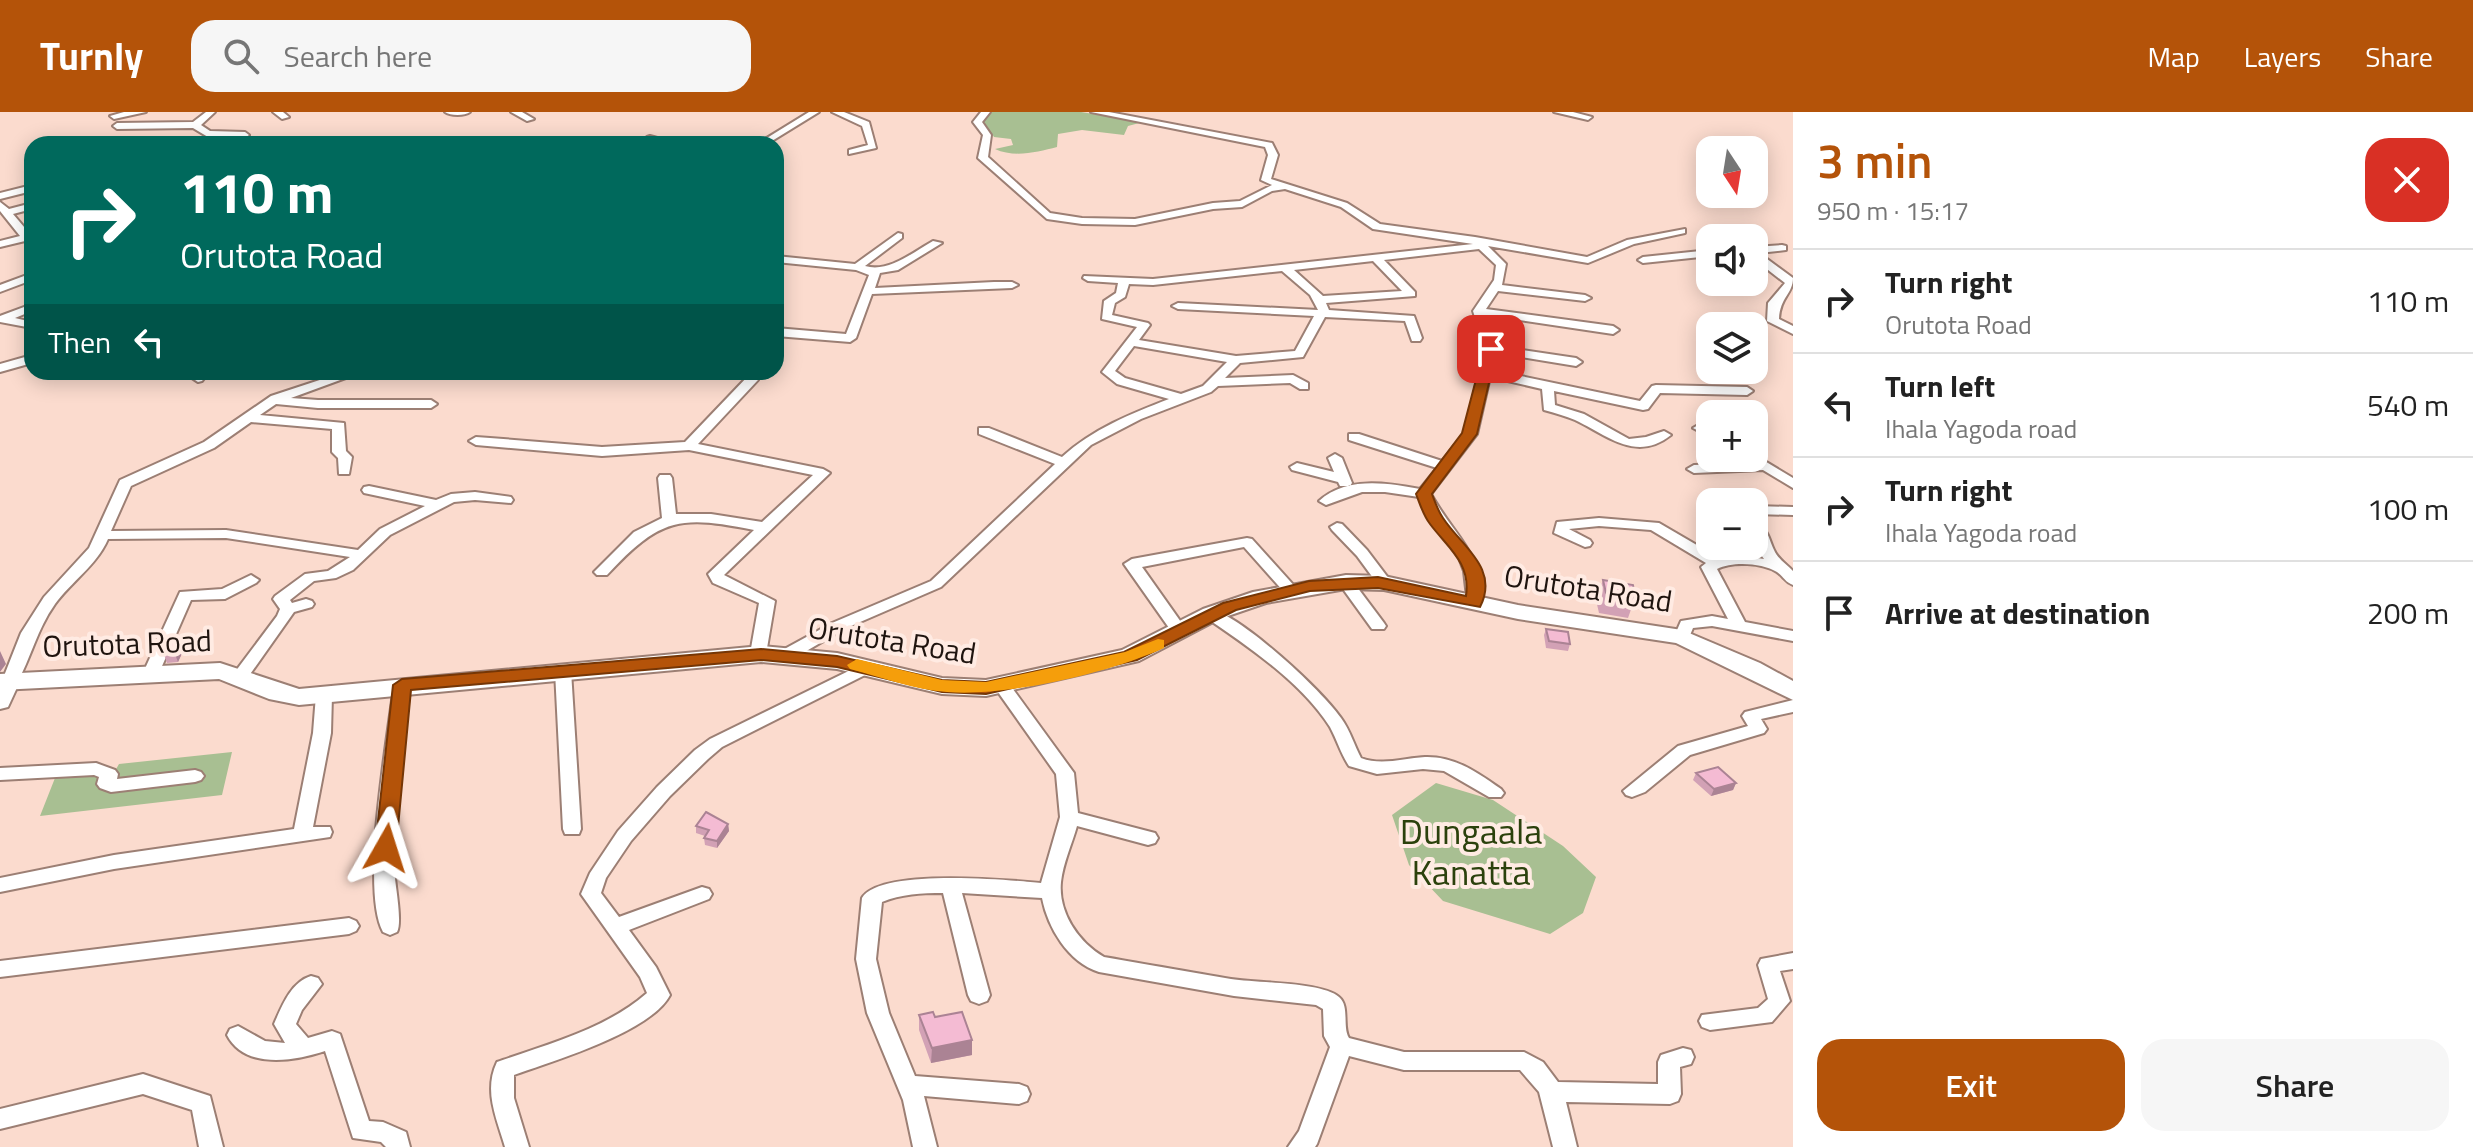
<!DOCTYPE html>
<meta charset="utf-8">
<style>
body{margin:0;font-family:"Titillium Web",sans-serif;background:#f6f6f6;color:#222;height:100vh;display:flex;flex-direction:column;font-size:30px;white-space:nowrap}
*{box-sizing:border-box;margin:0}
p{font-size:26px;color:#767676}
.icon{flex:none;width:44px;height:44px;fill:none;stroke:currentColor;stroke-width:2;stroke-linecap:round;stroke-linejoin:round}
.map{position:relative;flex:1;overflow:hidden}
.side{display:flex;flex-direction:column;background:#fff;width:680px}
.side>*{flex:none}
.hud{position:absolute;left:24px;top:24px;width:760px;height:244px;border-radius:24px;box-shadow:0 4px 20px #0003;background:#00695c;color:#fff;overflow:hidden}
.needle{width:52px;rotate:168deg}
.fabs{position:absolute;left:1696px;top:24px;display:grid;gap:16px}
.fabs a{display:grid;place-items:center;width:72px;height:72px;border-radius:16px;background:#fff;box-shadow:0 4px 20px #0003;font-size:40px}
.pin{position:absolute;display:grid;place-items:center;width:68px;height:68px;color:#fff;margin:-34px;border-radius:16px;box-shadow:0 4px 12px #0006}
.me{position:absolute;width:88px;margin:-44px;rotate:6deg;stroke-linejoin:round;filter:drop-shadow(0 0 6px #0008)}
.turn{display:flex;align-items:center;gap:28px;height:168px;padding:0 24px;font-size:36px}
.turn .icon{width:104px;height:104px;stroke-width:2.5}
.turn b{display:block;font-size:56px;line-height:68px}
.then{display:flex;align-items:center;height:76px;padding:0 24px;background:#0003;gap:16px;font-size:30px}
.round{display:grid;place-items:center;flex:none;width:84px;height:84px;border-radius:24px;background:#f6f6f6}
.summary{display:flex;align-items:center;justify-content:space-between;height:136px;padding:0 24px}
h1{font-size:48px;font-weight:600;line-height:60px;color:#b45309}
.cta{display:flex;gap:16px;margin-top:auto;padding:16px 24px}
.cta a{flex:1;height:92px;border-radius:24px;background:#b45309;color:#fff;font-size:32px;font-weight:600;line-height:92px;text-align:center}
.cta a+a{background:#f6f6f6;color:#222}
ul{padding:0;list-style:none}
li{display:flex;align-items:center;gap:24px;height:104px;padding:0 24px;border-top:2px solid #e0e0e0}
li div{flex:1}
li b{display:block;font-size:30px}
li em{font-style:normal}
header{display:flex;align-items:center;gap:48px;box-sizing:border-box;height:112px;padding:0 40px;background:#b45309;color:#fff}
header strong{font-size:38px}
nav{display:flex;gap:44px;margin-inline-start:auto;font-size:28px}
.search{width:560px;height:72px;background:#f6f6f6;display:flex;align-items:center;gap:20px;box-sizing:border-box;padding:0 28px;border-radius:24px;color:#767676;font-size:30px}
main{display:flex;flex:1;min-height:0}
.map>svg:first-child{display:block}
.green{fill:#a8bf92}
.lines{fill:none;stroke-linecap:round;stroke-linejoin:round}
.minor-casing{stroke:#9c7f74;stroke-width:4}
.tertiary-casing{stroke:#9c7f74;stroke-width:4}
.primary-casing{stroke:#9c7f74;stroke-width:4}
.minor{fill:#fff;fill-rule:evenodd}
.tertiary{fill:#fff;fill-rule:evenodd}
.primary{fill:#fff;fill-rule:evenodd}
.wall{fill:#d2a1b5}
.shaded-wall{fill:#ab8394}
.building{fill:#f4bbd3;stroke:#ab8394;stroke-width:2}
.route{fill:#b45309;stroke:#753606;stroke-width:2}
.slow{fill:#f59e0b}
.labels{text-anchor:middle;stroke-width:8;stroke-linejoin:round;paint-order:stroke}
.street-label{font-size:30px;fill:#1f140f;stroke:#ffebe3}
.near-park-label{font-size:36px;fill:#2b410c;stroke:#ffebe3}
</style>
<header>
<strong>Turnly</strong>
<div class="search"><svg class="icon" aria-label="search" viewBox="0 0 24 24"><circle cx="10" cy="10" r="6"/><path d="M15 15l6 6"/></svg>Search here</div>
<nav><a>Map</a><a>Layers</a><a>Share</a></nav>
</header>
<main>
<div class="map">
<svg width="1793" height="1035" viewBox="0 0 1793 1035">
<rect width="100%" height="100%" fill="#fbdbce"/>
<path class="green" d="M992 0H1081L1143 10 1128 14 1124 23 1082 18 1058 22 1057 35C1038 40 1014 46 995 37L1013 33 1011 27 994 25 983 9Z
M232 640 222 683 40 704 55 666 115 659 119 652Z
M1436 671 1493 688 1563 734 1596 765 1583 801 1550 822 1443 789 1409 753 1392 703Z"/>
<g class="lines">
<g class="minor-casing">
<path id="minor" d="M124 0H146L114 7 110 4Z
M206 0H215L201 13 210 19 245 20 249 23 245 26 208 25 193 16 117 17 113 14 117 11 193 10Z
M273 0H283L289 5 282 7Z
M445 0H470C465 4 450 4 445 0Z
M511 0H522L534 7 527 9Z
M809 0H819L767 32H757Z
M832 0H844L869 10 876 36 849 42V38L868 33 862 14Z
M981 0H990L982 10 991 23 988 45 1050 101 1082 106 1135 107 1213 91 1240 89 1272 73 1261 68 1268 43 1265 35 1091 0H1109L1272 31 1278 43 1271 67 1347 91 1380 112 1475 125 1587 145 1627 128 1685 117V121L1634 132 1588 151 1488 134 1506 152 1502 173 1585 183 1591 186 1585 189 1498 179 1486 197 1613 214 1619 218 1613 222 1486 203 1496 234 1576 246 1582 250 1576 254 1496 241 1492 258 1640 289 1652 274 1656 273 1747 275 1753 279 1747 283 1660 281 1648 297 1643 298 1554 279 1555 293 1584 302 1629 327 1646 325 1664 319 1671 323C1636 351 1607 323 1575 308 1566 304 1555 301 1544 298L1542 277 1490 265 1477 322 1431 382C1453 423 1483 440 1482 491L1474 496 1468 494 1464 459 1459 446 1419 385 1385 380H1362L1326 393 1319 389C1346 364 1388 371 1420 377L1437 356 1349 328V322H1359L1442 349 1464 322 1485 237 1473 199 1494 168 1496 153 1479 137 1384 148 1415 180V184L1326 191 1329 198 1414 204 1422 226 1420 229H1412L1405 209 1325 205 1303 245 1240 251 1225 266 1293 263 1308 271V277H1300L1290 271 1218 274 1211 280 1141 307 1091 333 941 475 844 517 791 548H779L777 544 779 540 832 511 931 469 1055 352 979 322V316H989L1062 345C1093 317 1130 302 1169 287L1117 272 1102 260 1137 215 1102 207 1104 189 1116 181 1118 171 1088 169 1083 166 1084 164 1153 167 1473 132 1373 117 1341 95 1285 77 1272 79 1242 95 1213 97 1135 113 1082 112 1047 107 978 46 983 23 973 10ZM1373 149 1402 179 1323 184 1294 158ZM1282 159 1310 183 1318 198 1178 191 1172 194 1178 197 1314 204 1295 239 1236 244 1139 228 1150 213 1148 211 1112 203 1115 191 1125 185 1129 172 1153 173ZM1134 234 1227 250 1203 274 1181 282 1125 266 1115 259Z
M1554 0H1573L1592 5 1588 8Z
M650 24 672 30 673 32 647 29V25Z
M32 73V79L0 87V81Z
M0 90 9 97 32 91V97L13 102 30 122 32 121V134L25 129 0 135V129L20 124 0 99Z
M898 121 902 122V126L865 154C889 161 913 140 933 129L942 131 898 158 880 161 875 176 994 170H1012L1018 173 1012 176 872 182 856 226 850 230 776 224V216L846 222 869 163 856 158 776 150V144L855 152Z
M1782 133 1786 134V138L1759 141 1793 166C1793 182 1780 185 1779 207L1793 214V222L1767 209 1768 191 1785 171 1754 147V135Z
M1710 138V144L1643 151 1638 148 1643 145Z
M32 161V168L0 180V173Z
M32 192V199L15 206 32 210V216L0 210V204Z
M32 243V251L0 260V252Z
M196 260H209L202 269 198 270 192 266Z
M344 260H362L291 286 318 288H431L437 292 431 296H318L276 292 260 303 344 311 346 339 352 345 349 362H339L338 346 332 340V317L251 310 214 336 131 374 111 419 226 418 358 438 380 417 425 394 364 381 362 378 364 375 369 374 436 388 451 382 475 380 511 385 513 388 511 391 475 388 454 390 390 423 353 458 336 466 314 469 290 488 292 491 306 487 312 489 314 492 312 495 294 500 246 568 240 569 232 564 277 504 280 497 273 487 275 484 305 462 328 459 350 445 226 426 108 427C97 453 71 470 55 492 37 517 31 546 16 573H4L2 569 21 521 44 485 89 436 120 368 204 330 271 284Z
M754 261 758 262V268L698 332 823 357 830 361 724 463 775 489 766 542 758 547 750 542 759 491 713 471 708 462 754 418C679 403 660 406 607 463H597L594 460 634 420 662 406 658 366 660 363H670L672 366 676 402H711L762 410 813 363 689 338 602 344 476 333 469 329 476 325 490 326 602 335 685 330 750 262Z
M1700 312 1710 316V325L1693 316Z
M1335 342 1342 346 1352 371 1350 374H1340L1338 370 1292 358 1290 355 1297 351 1334 360 1328 346Z
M1758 345 1793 366V376L1763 358 1694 361 1687 357 1694 353 1752 351 1753 346Z
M1754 394 1793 395V403L1754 402Z
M1599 406 1659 411 1719 446 1744 444 1764 447C1756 438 1754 423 1754 411 1769 417 1768 425 1774 438 1777 446 1787 453 1793 459V473C1785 470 1784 465 1777 460 1762 451 1733 449 1717 457L1745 510 1793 519V529L1712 514 1693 516 1688 528H1676L1674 525 1681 509 1712 504 1728 507 1701 455 1706 451 1651 418 1599 414 1569 417 1590 428 1592 431 1590 434 1585 435 1554 421 1557 410Z
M1337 411 1342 412 1367 438 1392 471 1389 474H1379L1357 444 1332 418 1330 415Z
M1247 426 1252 427 1298 478 1295 481H1285L1244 435 1142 455 1188 520 1180 525 1174 523 1124 452 1132 447Z
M251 463 259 468 256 471 225 487 191 488 159 561 157 565H145L143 561 180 480 222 477Z
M1346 465 1351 467 1384 511 1386 514 1384 517H1372L1338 470Z
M1211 497C1245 507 1320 577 1341 606 1350 618 1354 633 1361 646 1382 654 1404 646 1425 645 1455 644 1478 661 1501 677L1504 681 1501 685H1489L1444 659 1423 657 1377 662 1349 654C1341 642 1337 628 1330 615 1301 570 1249 535 1205 505L1203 502Z
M867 550 875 555 873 559 722 635 708 647 670 684 631 729 606 766 601 781 619 805 702 775 709 777 712 782 709 787 629 818 656 855 670 883C651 920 553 949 514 963V986L529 1035H505C497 1007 483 979 497 950 548 932 606 917 647 881L640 865 581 782 590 761 618 719 657 675 695 638 710 627Z
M563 554 571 559 581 717 579 722H565L563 717 555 559Z
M402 568 410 573C404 633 394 693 394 753 394 769 403 809 397 820L390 823 383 820C360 778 388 625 394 573Z
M1001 568 1007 569 1074 661 1078 701 1155 721 1158 726 1155 731 1148 733 1077 714C1072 732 1063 751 1061 770 1058 800 1078 830 1104 845 1146 852 1188 860 1231 867 1256 871 1322 870 1339 885 1350 894 1342 915 1349 926L1404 940H1524L1543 950 1558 970 1658 972V950L1661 943 1683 936 1691 938 1694 945 1691 952 1680 955 1681 982 1678 989 1670 992 1566 990 1577 1035H1553L1539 980 1520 958H1404L1349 944 1317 1032 1315 1035H1288L1299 1019 1330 935 1324 924 1323 897 1316 893 1234 884 1099 860C1068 850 1048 816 1042 786L962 781 990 883 987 889 979 892 971 889 968 883 943 781C922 781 901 782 882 790L876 847 889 901 915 964 1019 972 1027 975 1030 982 1027 989 1019 992 924 984 937 1035H913L903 988 867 901 856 847 862 786C880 756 1008 768 1041 771L1060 705 1056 662 993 573Z
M324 578 332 583 331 621 313 715H330L332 720 330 725 114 757 0 780V766L114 743 294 717 313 621 316 583Z
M1793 588V600L1761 607 1767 617 1764 621 1690 643 1645 680 1632 685 1626 683 1623 679 1678 634 1748 614 1742 604 1745 600Z
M96 651 115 658 118 662 117 667 195 658 201 660 204 664 201 668 195 670 111 680 100 676 97 672 99 665 94 663 0 668V656Z
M349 806 356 809 359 814 356 819 349 822 0 865V849Z
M1793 841V857L1780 859 1790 889 1772 910 1710 918 1702 915 1699 909 1702 903 1758 896 1768 887 1758 853 1761 847Z
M311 864 318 866 322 872 302 898 296 912 308 926 332 919 340 922 369 1009 383 1010 406 1020 410 1035H386L381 1030 353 1026 325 939C295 949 245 958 227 923L230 917 238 914 265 929 285 931 274 912C282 894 291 870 311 864Z
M143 962 210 984 223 1035H199L192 998 143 982 0 1017V997Z"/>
</g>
<g class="tertiary-casing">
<path id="tertiary" d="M10 562 20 569 8 595 0 597V568Z"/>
</g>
<g class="primary-casing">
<path id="primary" d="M1346 463 1384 464 1518 493 1682 518 1760 551 1793 569V588L1676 531 1518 507 1384 478 1346 477 1266 491 1219 507 1139 549 986 584 942 582 837 557 761 550 299 593 269 587 219 567 0 578V562L220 551 299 577 761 534 837 541 942 566 986 568 1122 538 1203 497 1253 480Z"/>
</g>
<use href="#minor" class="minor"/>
<use href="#tertiary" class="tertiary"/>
<use href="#primary" class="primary"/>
</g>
<path class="wall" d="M1603 468 1635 486 1628 506 1599 501 1596 488Z
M1546 517 1570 532 1568 539 1546 536 1544 523Z
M162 537H184L178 550 167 551Z
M1696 661 1736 671 1733 678 1711 684 1693 668Z
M728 712 729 719 717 736 705 733 704 726 705 724 696 721V714Z
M919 903 935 905 972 943 931 951 919 918Z"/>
<path class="shaded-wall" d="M179 524 184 537 178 550 173 537Z
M0 539 6 552 0 560Z
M1736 671 1733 678 1711 684 1714 677Z
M728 712 729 719 717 736V729Z
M972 928V943L931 951 932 936Z"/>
<path class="building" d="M1603 468 1633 473 1635 486 1606 481Z
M1546 517 1568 520 1570 532 1549 529Z
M167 524H179L173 537H162Z
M1718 655 1736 671 1714 677 1696 661Z
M706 700 728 712 717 729 704 726 709 718 696 714Z
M933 900 935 905 962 900 972 928 932 936 919 903Z"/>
<path class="route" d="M1491 233 1497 237 1477 322 1432 382C1435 390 1438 399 1443 406 1461 434 1500 456 1480 495L1378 476 1310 479 1236 498 1137 548 986 582 942 580 837 555 761 548 411 578 396 736 386 743 375 736 393 573 402 567 761 537 837 544 942 568 986 570 1124 540 1223 491 1309 469 1378 465 1466 484C1471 451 1448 436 1430 412 1423 403 1420 392 1416 382L1462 321 1484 237Z"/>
<path class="slow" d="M1158 527 1164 528V536C1109 561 1007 585 947 580 915 578 881 565 850 557L847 553 857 547 942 568 986 570 1125 540Z"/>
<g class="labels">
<g class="street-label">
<text transform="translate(1588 477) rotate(9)" y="10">Orutota Road</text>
<text transform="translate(892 529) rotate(9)" y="10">Orutota Road</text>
<text transform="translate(127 532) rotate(-2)" y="10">Orutota Road</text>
</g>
<g class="near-park-label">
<text x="1471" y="732">Dungaala<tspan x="1471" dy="41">Kanatta</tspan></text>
</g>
</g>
</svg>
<div class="fabs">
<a><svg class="needle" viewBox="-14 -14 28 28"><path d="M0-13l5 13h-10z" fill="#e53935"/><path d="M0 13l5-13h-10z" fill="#767676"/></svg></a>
<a><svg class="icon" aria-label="sound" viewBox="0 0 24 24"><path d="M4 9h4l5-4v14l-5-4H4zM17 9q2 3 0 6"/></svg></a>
<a><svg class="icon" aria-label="layers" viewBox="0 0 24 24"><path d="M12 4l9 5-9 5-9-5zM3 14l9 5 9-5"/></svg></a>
<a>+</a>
<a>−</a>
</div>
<div class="pin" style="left:1491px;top:237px;background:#d93025"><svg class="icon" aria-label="arrive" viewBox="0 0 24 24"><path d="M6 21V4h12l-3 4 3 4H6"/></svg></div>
<svg class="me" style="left:386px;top:736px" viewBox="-20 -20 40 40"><path d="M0-17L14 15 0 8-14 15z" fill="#b45309" stroke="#fff" stroke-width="4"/></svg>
<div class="hud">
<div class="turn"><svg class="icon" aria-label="right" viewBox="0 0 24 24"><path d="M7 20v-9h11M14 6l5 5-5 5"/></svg><div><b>110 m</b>Orutota Road</div></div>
<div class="then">Then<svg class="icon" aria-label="left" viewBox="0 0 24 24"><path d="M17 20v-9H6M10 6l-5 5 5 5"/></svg></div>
</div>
</div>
<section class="side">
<div class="summary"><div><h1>3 min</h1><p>950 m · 15:17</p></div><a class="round" style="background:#d93025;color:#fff"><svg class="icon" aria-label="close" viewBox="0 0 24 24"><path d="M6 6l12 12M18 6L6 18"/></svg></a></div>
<ul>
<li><svg class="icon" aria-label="right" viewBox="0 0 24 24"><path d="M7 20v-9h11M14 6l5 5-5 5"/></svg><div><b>Turn right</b><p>Orutota Road</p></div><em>110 m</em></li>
<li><svg class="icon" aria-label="left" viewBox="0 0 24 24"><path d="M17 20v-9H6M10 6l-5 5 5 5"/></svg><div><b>Turn left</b><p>Ihala Yagoda road</p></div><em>540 m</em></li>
<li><svg class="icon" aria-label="right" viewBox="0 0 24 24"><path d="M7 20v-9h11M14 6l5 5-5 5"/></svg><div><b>Turn right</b><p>Ihala Yagoda road</p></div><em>100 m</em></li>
<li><svg class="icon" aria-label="arrive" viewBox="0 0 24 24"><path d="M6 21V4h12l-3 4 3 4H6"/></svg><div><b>Arrive at destination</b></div><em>200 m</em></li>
</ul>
<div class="cta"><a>Exit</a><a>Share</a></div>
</section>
</main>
